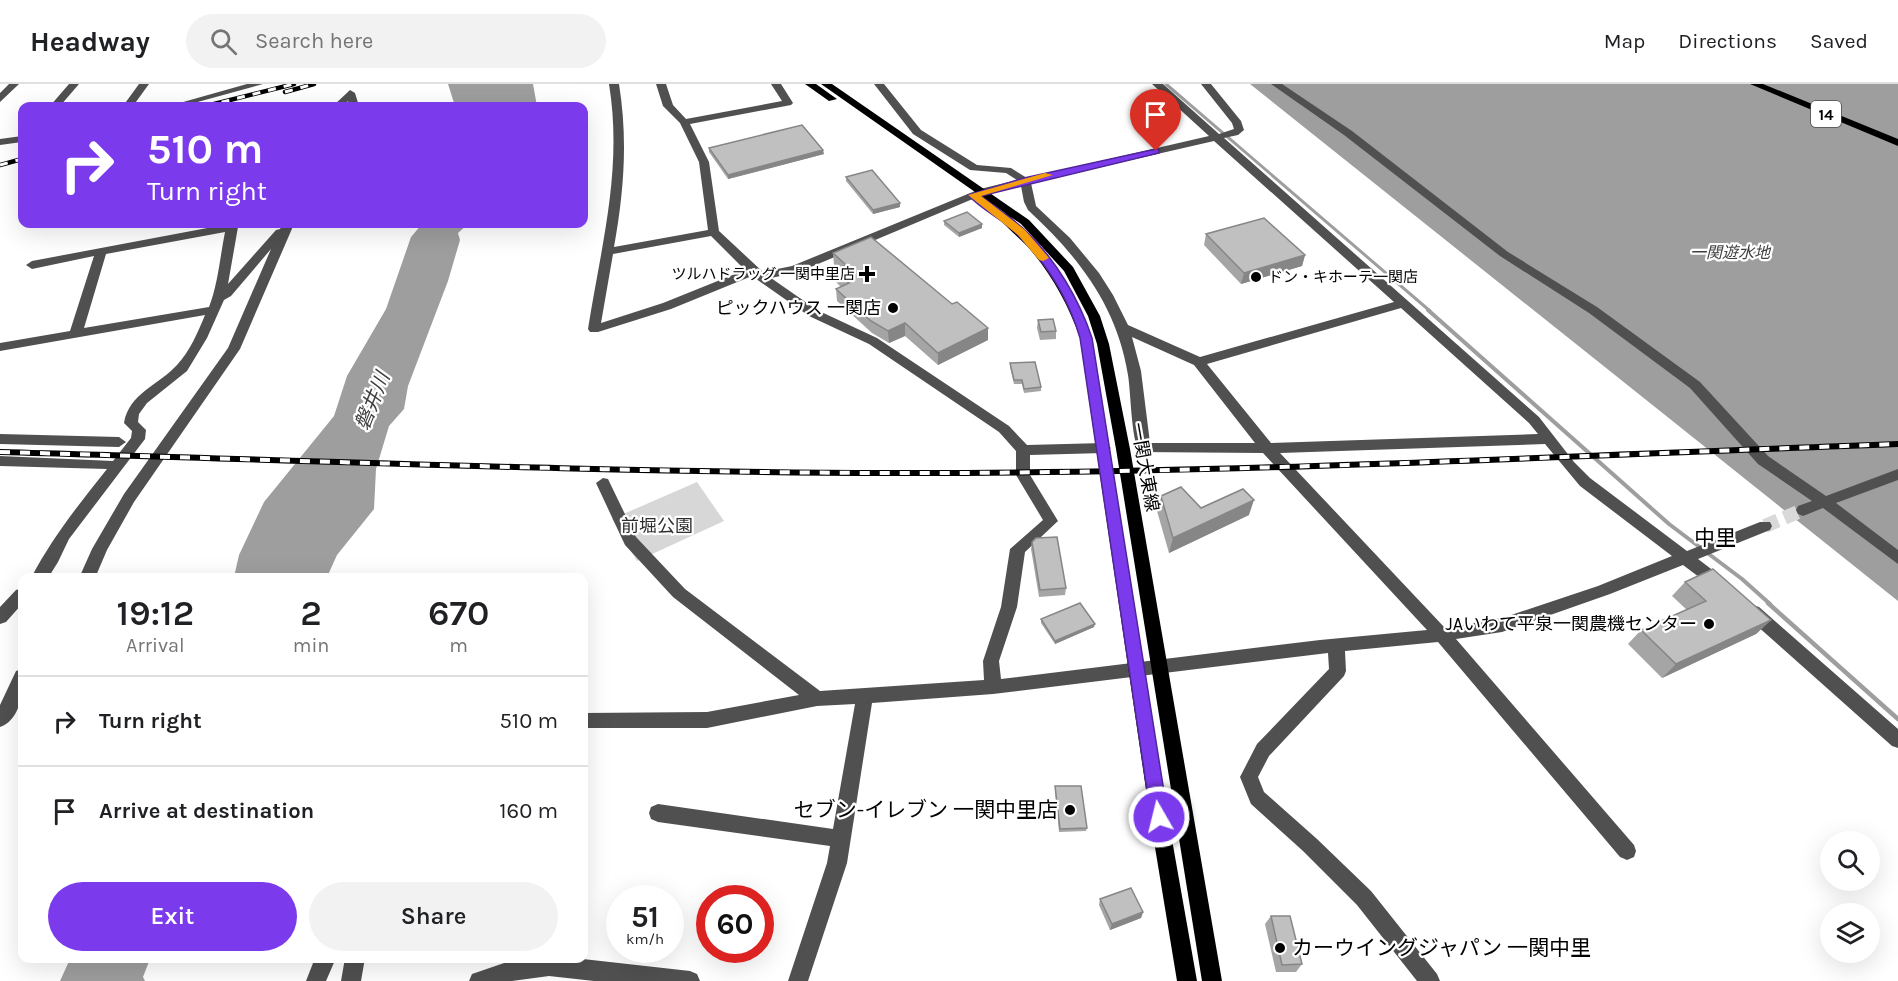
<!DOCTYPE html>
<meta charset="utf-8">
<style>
body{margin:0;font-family:Karla,"Noto Sans JP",sans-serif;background:#f2f2f2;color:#202124;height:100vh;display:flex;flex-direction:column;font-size:22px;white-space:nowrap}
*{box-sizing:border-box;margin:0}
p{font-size:20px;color:#757577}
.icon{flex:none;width:33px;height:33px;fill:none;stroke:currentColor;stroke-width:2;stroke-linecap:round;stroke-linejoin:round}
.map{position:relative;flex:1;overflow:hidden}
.drawer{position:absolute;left:18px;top:489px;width:570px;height:390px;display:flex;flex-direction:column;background:#fff;border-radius:12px;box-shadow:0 6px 24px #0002}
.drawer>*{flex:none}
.guide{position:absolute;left:18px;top:18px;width:570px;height:126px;border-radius:12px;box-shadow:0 6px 24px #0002;background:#7c3aed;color:#fff;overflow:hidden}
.fabs{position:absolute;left:1820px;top:747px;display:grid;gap:12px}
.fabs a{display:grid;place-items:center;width:60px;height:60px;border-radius:50%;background:#fff;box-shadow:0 6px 24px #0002;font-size:30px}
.speed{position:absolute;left:606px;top:801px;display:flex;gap:12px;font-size:30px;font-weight:700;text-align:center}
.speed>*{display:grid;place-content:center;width:78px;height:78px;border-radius:50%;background:#fff;box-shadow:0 6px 24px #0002;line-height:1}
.speed small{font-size:15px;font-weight:400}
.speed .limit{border:9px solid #d22;background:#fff;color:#111}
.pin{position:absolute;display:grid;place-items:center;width:51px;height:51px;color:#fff;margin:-62px -26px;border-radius:50% 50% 50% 0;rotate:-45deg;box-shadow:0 0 6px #0007}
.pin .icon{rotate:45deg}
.me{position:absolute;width:66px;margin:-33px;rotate:352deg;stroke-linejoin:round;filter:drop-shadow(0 0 4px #0008)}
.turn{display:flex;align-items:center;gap:21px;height:126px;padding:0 30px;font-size:27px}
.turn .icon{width:78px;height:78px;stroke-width:2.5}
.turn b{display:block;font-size:42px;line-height:51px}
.eta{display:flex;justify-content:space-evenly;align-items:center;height:102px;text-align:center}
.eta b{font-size:36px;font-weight:600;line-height:42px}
.primary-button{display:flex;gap:12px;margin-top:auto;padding:12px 30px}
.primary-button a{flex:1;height:69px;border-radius:36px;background:#7c3aed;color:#fff;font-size:24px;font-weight:600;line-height:69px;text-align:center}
.primary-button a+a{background:#f2f2f2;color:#202124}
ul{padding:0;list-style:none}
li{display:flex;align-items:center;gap:18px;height:90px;padding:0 30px;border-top:2px solid #e0e0e0}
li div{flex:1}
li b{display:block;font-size:22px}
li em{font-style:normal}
header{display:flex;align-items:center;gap:36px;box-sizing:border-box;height:84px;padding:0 30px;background:#fff;border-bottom:2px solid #e0e0e0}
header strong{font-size:28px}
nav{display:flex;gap:33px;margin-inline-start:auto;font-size:21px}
.search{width:420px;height:54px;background:#f2f2f2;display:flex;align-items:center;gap:15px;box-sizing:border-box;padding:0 21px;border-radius:33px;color:#757577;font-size:22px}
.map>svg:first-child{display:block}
.green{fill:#d7d7d7}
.water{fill:#9e9e9e}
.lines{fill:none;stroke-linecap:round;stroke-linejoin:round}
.stream-far2{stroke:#9e9e9e;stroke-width:3}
.stream-far1{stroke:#9e9e9e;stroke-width:4}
.stream{stroke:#9e9e9e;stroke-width:4.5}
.minor-tunnel{stroke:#d9d9d9;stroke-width:14;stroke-dasharray:14 7;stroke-linecap:butt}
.minor{fill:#505050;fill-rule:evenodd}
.major{fill:#000;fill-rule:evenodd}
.rail-far1-casing{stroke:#000;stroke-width:4.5}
.rail-casing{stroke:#000;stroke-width:6}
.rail-far1{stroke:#fff;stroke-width:3;stroke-dasharray:8;stroke-linecap:butt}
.rail{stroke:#fff;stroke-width:4;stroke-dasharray:10;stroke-linecap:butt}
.wall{fill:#a5a5a5}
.shaded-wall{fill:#868686}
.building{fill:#c0c0c0;stroke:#868686;stroke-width:1.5}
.route{fill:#7c3aed;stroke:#51269a;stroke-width:1.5}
.slow{fill:#f59e0b}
.poi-dot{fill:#000;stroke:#fff;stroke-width:2}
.labels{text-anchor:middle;stroke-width:4.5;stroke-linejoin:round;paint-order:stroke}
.far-poi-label{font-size:15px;fill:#000;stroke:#fff;text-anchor:end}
.shield{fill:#fff;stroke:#4c4c4c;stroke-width:1.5}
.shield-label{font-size:16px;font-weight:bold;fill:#000}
.far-water-label{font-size:16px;font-style:italic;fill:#3f3f3f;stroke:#fff}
.poi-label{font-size:18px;fill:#000;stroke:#fff;text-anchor:end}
.street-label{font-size:18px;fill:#000;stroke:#fff}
.park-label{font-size:18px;fill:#2e2e2e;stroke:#fff}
.water-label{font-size:20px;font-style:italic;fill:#3f3f3f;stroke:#fff}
.quarter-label{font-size:21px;fill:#000;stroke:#fff}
.near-poi-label{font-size:21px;fill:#000;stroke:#fff;text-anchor:end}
</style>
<header>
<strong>Headway</strong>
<div class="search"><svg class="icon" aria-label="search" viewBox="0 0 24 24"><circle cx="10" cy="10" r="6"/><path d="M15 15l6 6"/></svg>Search here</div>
<nav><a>Map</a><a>Directions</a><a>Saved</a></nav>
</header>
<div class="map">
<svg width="1898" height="897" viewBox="0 0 1898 897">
<rect width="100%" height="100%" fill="#fff"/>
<path class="green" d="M697 398 724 437 637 477 612 435Z"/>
<path class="water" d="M448 0H533L537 22H455Z
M1250 0H1898V517Z
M422 140H468L458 149 460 156 448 197 408 302 404 325 389 342 376 385 374 425 337 471 327 493H234L239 471 264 418 334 332 347 292 386 225 411 153Z
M70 875V874L150 875 143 893 145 897H60Z"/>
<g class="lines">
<path class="stream-far2" d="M1166 0 1430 227"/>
<path class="stream-far1" d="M1428 226 1669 440 1742 495 1770 520"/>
<path class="stream" d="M1768 519 1898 635"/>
<path class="minor-tunnel" d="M1765 442 1803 426"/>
<path class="minor" d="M9 0H19L0 18V9Z
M69 0H79L60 22H50Z
M139 0H149L133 22H123Z
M247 0H263L183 22H169Z
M609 0H619C628 55 624 108 614 163L708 146 699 78 680 39 663 22 656 0H666L673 21 686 35 782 17 771 0H781L793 19 791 21 690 40 709 78 719 147 763 188 792 182 980 105 1017 96 1006 89 970 86 913 50 874 0H884L921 46 977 81 1011 84 1027 94 1209 52 1152 0H1163L1219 50 1234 45 1232 39 1201 0H1211L1241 37 1244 46 1238 51 1224 54 1539 333 1574 378 1590 394 1687 467 1760 438H1770L1772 442 1770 446 1698 475 1727 497 1729 501 1727 505 1721 507 1715 505 1683 481 1610 510 1502 548 1456 555 1634 761 1636 767 1634 773 1627 776 1620 773 1438 558 1345 567 1346 587 1344 592 1269 672 1258 693 1264 708 1317 755 1371 807 1437 890 1440 897H1417L1357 821 1303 767 1251 720 1240 693 1257 660 1329 585 1328 569 993 610 872 619 847 779 808 897H788L827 779 830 762 658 738 651 735 649 729 651 723 658 720 833 745 855 620 817 622 707 644H584V629L707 628 799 611 673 513 625 461 596 399 603 394 608 395 636 453 685 505 820 607 984 596 983 577 1001 523 1010 465 1043 436 1016 391V367L999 348 869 260 809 232 752 192 671 225 598 248H590L588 245C601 162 623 86 609 0ZM1214 57 1394 218 1200 273 1128 241 1113 211 1099 189 1070 154 1036 122 1031 99ZM1021 102 1024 118 1028 126C1078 172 1117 222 1128 291 1131 310 1131 352 1139 368L1263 369 1427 546 1320 556 1001 595 999 577 1017 523 1025 468 1058 437 1030 391V371L1104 369 1111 364 1104 359 1027 361 1009 342 877 254 817 226 771 194 799 188 987 109ZM711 152 745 186 663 219 601 239 613 170ZM1401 224 1529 339 1538 350 1271 359 1207 280ZM1132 253 1194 281 1255 359H1150L1141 287ZM1545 360 1580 402 1672 472 1598 502 1502 534 1445 544 1280 369Z
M1271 0H1282L1352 47 1508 168 1597 223 1700 298 1768 372 1826 412 1898 385V396L1836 419 1898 466V480L1823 424 1803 432 1798 430 1796 426 1798 422 1812 417 1758 380 1690 304 1589 229 1500 172 1344 51Z
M350 6 355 9 359 22H349L348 17 343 22H333Z
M22 52V58L0 61V55Z
M217 140H232L238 143 228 200 276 146 280 145 283 140H294L240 265 134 418 107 466 95 494H79L92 465 124 410 228 264 271 165 231 212 224 216 207 254 187 287 147 319 139 330 138 338 146 346 145 355 69 455 58 478 48 494H31C52 454 79 420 107 385L0 382V372L113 377 131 354 132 347 124 339C129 309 159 301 177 281 190 267 198 248 205 231L0 267V259L70 247 94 172 32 185 26 181 32 177 218 142ZM225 148C220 173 218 200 209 223L84 244 106 170Z
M0 350 119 353 126 358 119 363 0 360Z
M22 504V520L6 538 0 540V523L16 506Z
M1753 521 1759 523 1898 645V664L1892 662 1747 533 1745 528 1747 523Z
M22 585C24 604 22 635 0 643V621L16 587Z
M315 874H336L326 897H306Z
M345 874H365L361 897H341Z
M519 874H574L690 887 697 890 700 897H594L549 892 512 897H469L472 890Z"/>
<path class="major" d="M805 0H816L837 15 829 17Z
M821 0H832L1029 136 1073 183 1100 232 1109 260 1130 365 1222 897H1202L1116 365 1097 260 1088 232 1064 187 1021 140 1011 133C1048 168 1075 206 1092 254L1168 733 1197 897H1177L1150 733 1080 254C1068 220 1051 189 1027 162 1017 152 1006 143 997 132L1005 129Z
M1750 0H1763L1898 55V62Z"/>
<g class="rail-far1-casing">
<path id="rail-far1" d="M285 8 314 0
M206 22 294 0
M0 81 22 75"/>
</g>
<g class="rail-casing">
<path id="rail" d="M0 368C296 376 591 388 887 389 1224 390 1561 372 1898 360"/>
</g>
<use href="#rail-far1" class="rail-far1"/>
<use href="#rail" class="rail"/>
</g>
<path class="wall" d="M709 64 824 70 728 95 709 68Z
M846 93 900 123 873 130 846 97Z
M944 137 982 140V144L959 153 944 141Z
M1206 150 1305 171 1302 182 1241 200 1204 161Z
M833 169 952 220 988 244V256L938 281 905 252 889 259 872 249 837 217 836 205 841 203 836 198 834 186 838 185 834 181Z
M1038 236 1056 247V255L1040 256 1037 244Z
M1010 279 1041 303V307L1024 309 1022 300H1014L1010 283Z
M1161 412 1201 424 1249 431 1169 469 1157 427Z
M1032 458 1066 504 1065 511 1039 513 1031 465Z
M1685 498 1771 536 1756 550 1662 594 1628 560 1641 546 1687 526 1672 512Z
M1041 535 1094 543 1055 560 1041 539Z
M1055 702 1087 744 1086 747 1059 748 1055 706Z
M1100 815 1143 828 1141 834 1110 846 1099 821Z
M1271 832 1302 880 1296 888H1276L1265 840Z"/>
<path class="shaded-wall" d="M823 66 824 70 728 95V91Z
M900 119V123L873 130V126Z
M982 140V144L959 153V149Z
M1305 171 1302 182 1241 200 1244 189Z
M905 239V252L889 259 888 247Z
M988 244V256L938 281V269Z
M1254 416 1249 431 1169 469 1173 454Z
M1771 536 1756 550 1662 594 1676 580Z
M1095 540 1094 543 1055 560V557Z
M1143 828 1141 834 1110 846 1112 840Z"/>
<path class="building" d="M802 41 823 66 728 91 709 64Z
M872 86 900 119 873 126 846 93Z
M967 128 982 140 959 149 944 137Z
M1264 134 1305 171 1244 189 1206 150Z
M871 153 952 220 957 218 988 244 938 269 905 239 888 247 871 237 836 205 849 199 834 186 846 181 833 169Z
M1053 235 1056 247 1041 248 1038 236Z
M1035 278 1041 303 1024 305 1022 296H1014L1010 279Z
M1181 403 1201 424 1243 405 1254 416 1173 454 1161 412Z
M1057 453 1066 504 1040 506 1032 458 1036 454Z
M1713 485 1771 536 1676 580 1641 546 1706 517 1685 498Z
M1080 519 1095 540 1055 557 1041 535Z
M1055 702H1081L1087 744 1060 745Z
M1131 804 1143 828 1112 840 1100 815Z
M1271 832H1290L1302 880 1282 881Z"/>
<path class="route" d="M1156 65H1159V69L981 112C995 123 1012 134 1026 147 1056 176 1079 215 1092 254L1168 733 1165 739 1159 741 1153 739 1151 733 1080 254C1069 216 1047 180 1019 152 1004 136 983 127 968 111L1024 94Z"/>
<path class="slow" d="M1045 89 1053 91 981 112 1025 146 1049 174 1043 177 1039 176 1018 151 968 111Z"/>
<g class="poi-dot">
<path d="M864 181h6v6h6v6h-6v6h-6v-6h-6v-6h6z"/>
<circle cx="1256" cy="193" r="6"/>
<circle cx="893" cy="224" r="6"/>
<circle cx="1709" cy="540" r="6"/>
<circle cx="1070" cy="726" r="6"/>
<circle cx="1280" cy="864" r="6"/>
</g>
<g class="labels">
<g class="far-poi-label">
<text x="855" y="195">ツルハドラッグ 一関中里店</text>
<text x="1268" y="198" text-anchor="start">ドン・キホーテ一関店</text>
</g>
<rect class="shield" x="1811" y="17" width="30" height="26" rx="4.5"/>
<g class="shield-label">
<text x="1826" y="36">14</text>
</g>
<g class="far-water-label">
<text x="1730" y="174">一関遊水地</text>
</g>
<g class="poi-label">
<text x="881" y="230">ピックハウス 一関店</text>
<text x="1697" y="546">JAいわて平泉一関農機センター</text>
</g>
<g class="street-label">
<text transform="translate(1145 383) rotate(80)" y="6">一関大東線</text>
</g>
<g class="park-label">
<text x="657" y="448">前堀公園</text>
</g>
<g class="water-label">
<text transform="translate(372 317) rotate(-68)" y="7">磐井川</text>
</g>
<g class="quarter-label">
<text x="1715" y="461">中里</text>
</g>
<g class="near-poi-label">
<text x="1058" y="733">セブン-イレブン 一関中里店</text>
<text x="1292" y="871" text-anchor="start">カーウイングジャパン 一関中里</text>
</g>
</g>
</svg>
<div class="fabs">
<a><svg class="icon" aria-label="search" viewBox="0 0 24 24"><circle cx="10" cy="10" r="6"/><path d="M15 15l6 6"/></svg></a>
<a><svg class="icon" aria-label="layers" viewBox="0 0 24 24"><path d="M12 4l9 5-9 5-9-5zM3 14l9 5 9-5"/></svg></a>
</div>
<div class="speed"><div>51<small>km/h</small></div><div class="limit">60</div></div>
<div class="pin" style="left:1156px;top:67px;background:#d93025"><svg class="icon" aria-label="arrive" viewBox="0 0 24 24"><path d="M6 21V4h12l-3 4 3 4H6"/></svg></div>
<svg class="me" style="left:1159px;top:733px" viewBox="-20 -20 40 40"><circle r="17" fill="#7c3aed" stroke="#fff" stroke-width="3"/><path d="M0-11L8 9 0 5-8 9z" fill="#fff"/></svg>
<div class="guide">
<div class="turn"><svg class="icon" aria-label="right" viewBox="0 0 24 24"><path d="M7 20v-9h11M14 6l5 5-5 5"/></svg><div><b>510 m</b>Turn right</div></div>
</div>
<section class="drawer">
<div class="eta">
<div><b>19:12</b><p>Arrival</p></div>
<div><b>2</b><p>min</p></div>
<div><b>670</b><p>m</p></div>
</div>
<ul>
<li><svg class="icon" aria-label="right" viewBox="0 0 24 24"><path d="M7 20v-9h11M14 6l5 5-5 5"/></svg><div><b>Turn right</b></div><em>510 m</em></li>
<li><svg class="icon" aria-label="arrive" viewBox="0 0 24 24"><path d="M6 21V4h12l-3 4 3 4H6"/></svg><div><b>Arrive at destination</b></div><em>160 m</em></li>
</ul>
<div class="primary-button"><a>Exit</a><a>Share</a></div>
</section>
</div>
